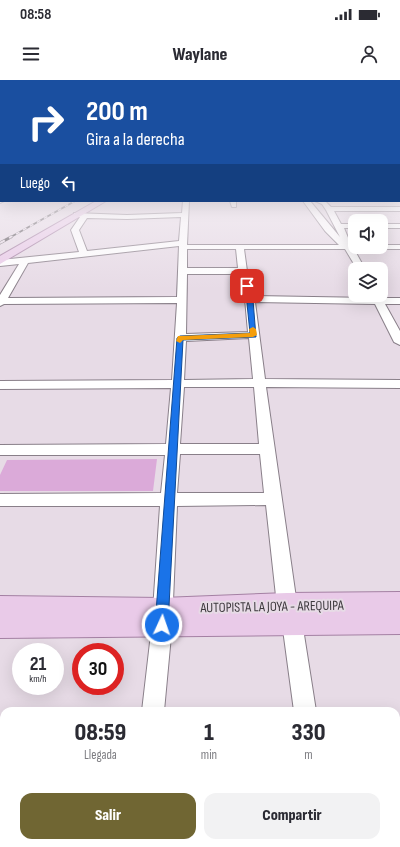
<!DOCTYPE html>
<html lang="es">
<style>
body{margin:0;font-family:"Sofia Sans Condensed",sans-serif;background:#f2f2f3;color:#2b2b33;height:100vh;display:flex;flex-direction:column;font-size:15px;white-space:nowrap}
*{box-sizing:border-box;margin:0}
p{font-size:13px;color:#7c7c81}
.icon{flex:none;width:22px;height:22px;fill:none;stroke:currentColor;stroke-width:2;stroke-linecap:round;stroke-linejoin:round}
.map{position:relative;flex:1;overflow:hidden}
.panel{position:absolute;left:0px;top:627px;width:400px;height:140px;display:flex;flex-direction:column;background:#fff;border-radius:12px 12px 0 0;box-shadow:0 4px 16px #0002}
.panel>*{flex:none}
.banner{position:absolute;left:0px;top:0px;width:400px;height:122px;box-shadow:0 4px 16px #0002;background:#1a4fa0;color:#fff;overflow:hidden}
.controls{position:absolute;left:348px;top:134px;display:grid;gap:8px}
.controls a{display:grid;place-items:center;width:40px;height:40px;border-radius:8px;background:#fff;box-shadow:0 4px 16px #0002;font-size:20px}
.speed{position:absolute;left:12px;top:563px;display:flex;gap:8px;font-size:20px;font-weight:700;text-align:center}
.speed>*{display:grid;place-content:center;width:52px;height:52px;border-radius:50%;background:#fff;box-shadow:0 4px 16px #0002;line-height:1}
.speed small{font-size:10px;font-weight:400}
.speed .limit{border:6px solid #d22;background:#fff;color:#111}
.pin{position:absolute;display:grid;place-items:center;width:34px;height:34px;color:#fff;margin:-17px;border-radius:8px;box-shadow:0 2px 6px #0006}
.me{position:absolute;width:44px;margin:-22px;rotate:3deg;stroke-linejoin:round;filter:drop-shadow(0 0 3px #0008)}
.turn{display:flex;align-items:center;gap:14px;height:84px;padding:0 20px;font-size:18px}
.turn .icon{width:52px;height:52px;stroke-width:2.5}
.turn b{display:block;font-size:28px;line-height:34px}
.then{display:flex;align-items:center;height:38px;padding:0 20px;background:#0003;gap:8px;font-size:15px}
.eta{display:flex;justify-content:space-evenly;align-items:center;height:68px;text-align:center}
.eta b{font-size:24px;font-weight:800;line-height:28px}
.cta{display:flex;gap:8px;margin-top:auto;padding:8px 20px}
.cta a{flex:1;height:46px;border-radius:12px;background:#706633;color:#fff;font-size:16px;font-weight:800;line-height:46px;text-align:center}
.cta a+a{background:#f2f2f3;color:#2b2b33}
.status{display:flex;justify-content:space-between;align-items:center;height:28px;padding:0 20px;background:#fff;direction:ltr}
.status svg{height:11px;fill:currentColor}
header{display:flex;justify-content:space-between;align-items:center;height:52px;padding:0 20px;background:#fff;font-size:18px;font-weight:800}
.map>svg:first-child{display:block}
.green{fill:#dbaad9}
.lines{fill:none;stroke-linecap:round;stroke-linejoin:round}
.minor-casing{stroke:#897f89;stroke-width:2}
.major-casing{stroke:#a480a3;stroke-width:2}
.highway-casing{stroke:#a480a3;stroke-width:2}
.minor{fill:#fff;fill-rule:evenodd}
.major{fill:#e9cae8;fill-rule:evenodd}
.highway{fill:#dba6d9;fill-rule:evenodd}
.rail-far1-casing{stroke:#5b565b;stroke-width:2}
.rail-casing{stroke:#5b565b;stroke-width:3}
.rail-far1{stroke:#e7dbe6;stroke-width:1.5;stroke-dasharray:4;stroke-linecap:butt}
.rail{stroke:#e7dbe6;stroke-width:2;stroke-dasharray:5.5;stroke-linecap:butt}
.route{fill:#1a73e8;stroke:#114b97}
.slow{fill:#f59e0b}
.labels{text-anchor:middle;stroke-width:4;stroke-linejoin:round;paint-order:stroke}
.near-street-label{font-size:14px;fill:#3e3a3e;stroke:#e7dbe6}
</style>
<div class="status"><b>08:58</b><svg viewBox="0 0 49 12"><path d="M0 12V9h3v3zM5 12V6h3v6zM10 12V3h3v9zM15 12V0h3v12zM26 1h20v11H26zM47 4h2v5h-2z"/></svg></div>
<header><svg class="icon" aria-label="menu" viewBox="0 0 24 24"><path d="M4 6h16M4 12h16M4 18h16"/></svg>Waylane<svg class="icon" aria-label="person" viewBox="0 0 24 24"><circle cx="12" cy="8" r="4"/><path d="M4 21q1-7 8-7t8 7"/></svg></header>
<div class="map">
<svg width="400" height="767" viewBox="0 0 400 767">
<rect width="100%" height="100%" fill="#e7dbe6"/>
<path class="green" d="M157 379 153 411H0V395L7 380Z"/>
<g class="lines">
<g class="minor-casing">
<path id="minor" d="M0 118 1 121H4L0 123Z
M183 121H189L187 165H339L325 151 303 121H310L340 157 326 130 322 124 315 121 326 122 331 127H400V131H334L341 144H355V148H344L351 165H355V167H359L354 169 365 189H357L345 169H244L247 191 254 216 372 218 371 215H381L382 218H400V224H385L400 251V265L394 262 375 224 255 222 265 299 400 300V308L266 307 297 525 302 542 316 631H294L282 542 277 525 266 425 177 426 172 545 164 631H142L152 545 160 426H0V414L161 413 165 375H0V365L166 364 171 308 0 309V301L172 300 177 223 4 224 0 226V215L19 184 0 186V180L79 172 71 150 80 137H74V133L127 135 182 133ZM181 137 179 161 87 171 79 150 87 138 127 139ZM179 166 177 217 8 218 28 183ZM187 169H236L238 188H187ZM187 194H239L245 219 248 252 186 254ZM249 258 253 299 184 300 186 261ZM184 307H254L259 364H180ZM180 374H260L264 413H177Z
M230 121H236V127H232Z
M381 144H400V148H381Z
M381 165H400V169H378L377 167H381Z
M131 763H157L156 767H130Z
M313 763H339V767H313Z"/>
</g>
<g class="major-casing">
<path id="major" d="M96 121H106L0 184V176Z
M400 512V554L0 558V516L162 518 287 513Z"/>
</g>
<g class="highway-casing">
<path id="highway" d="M0 112H1L0 119Z"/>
</g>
<use href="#minor" class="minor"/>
<use href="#major" class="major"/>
<use href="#highway" class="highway"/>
<g class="rail-far1-casing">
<path id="rail-far1" d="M9 158 75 121"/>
</g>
<g class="rail-casing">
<path id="rail" d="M0 163 11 157"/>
</g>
<use href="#rail-far1" class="rail-far1"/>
<use href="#rail" class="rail"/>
</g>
<linearGradient id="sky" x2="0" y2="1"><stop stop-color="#a0a4df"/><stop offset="0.49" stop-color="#f4eff4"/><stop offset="1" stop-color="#f4eff4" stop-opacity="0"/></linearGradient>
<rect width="400" height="209" fill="url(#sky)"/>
<path class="route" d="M245 204 250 206 253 220 256 257 183 260 168 545 166 549 162 551 157 549 155 545 177 258 180 256 250 253Z"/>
<path class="slow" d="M253 247 256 249 257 255 253 257 183 260 180 263 176 261 178 256H180L250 253 249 249Z"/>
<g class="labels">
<g class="near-street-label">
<text transform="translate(272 526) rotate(-1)" y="5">AUTOPISTA LA JOYA - AREQUIPA</text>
</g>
</g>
</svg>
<div class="controls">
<a><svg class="icon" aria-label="sound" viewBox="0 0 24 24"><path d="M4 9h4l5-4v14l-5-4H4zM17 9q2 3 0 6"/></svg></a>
<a><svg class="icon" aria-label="layers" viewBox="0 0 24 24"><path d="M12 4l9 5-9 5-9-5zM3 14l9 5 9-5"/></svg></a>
</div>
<div class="speed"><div>21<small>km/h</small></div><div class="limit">30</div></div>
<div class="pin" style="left:247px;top:206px;background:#d93025"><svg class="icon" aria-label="arrive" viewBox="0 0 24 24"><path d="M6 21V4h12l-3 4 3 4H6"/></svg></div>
<svg class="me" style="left:162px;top:545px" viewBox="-20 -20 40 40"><circle r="17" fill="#1a73e8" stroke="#fff" stroke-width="3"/><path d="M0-11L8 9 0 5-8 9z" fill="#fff"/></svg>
<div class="banner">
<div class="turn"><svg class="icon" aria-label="right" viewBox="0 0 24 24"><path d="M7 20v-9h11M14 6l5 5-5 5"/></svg><div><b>200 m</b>Gira a la derecha</div></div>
<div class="then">Luego<svg class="icon" aria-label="left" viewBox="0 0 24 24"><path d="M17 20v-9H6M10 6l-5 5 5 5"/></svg></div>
</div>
<section class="panel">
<div class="eta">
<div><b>08:59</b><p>Llegada</p></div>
<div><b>1</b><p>min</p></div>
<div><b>330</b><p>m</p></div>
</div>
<div class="cta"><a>Salir</a><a>Compartir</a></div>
</section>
</div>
